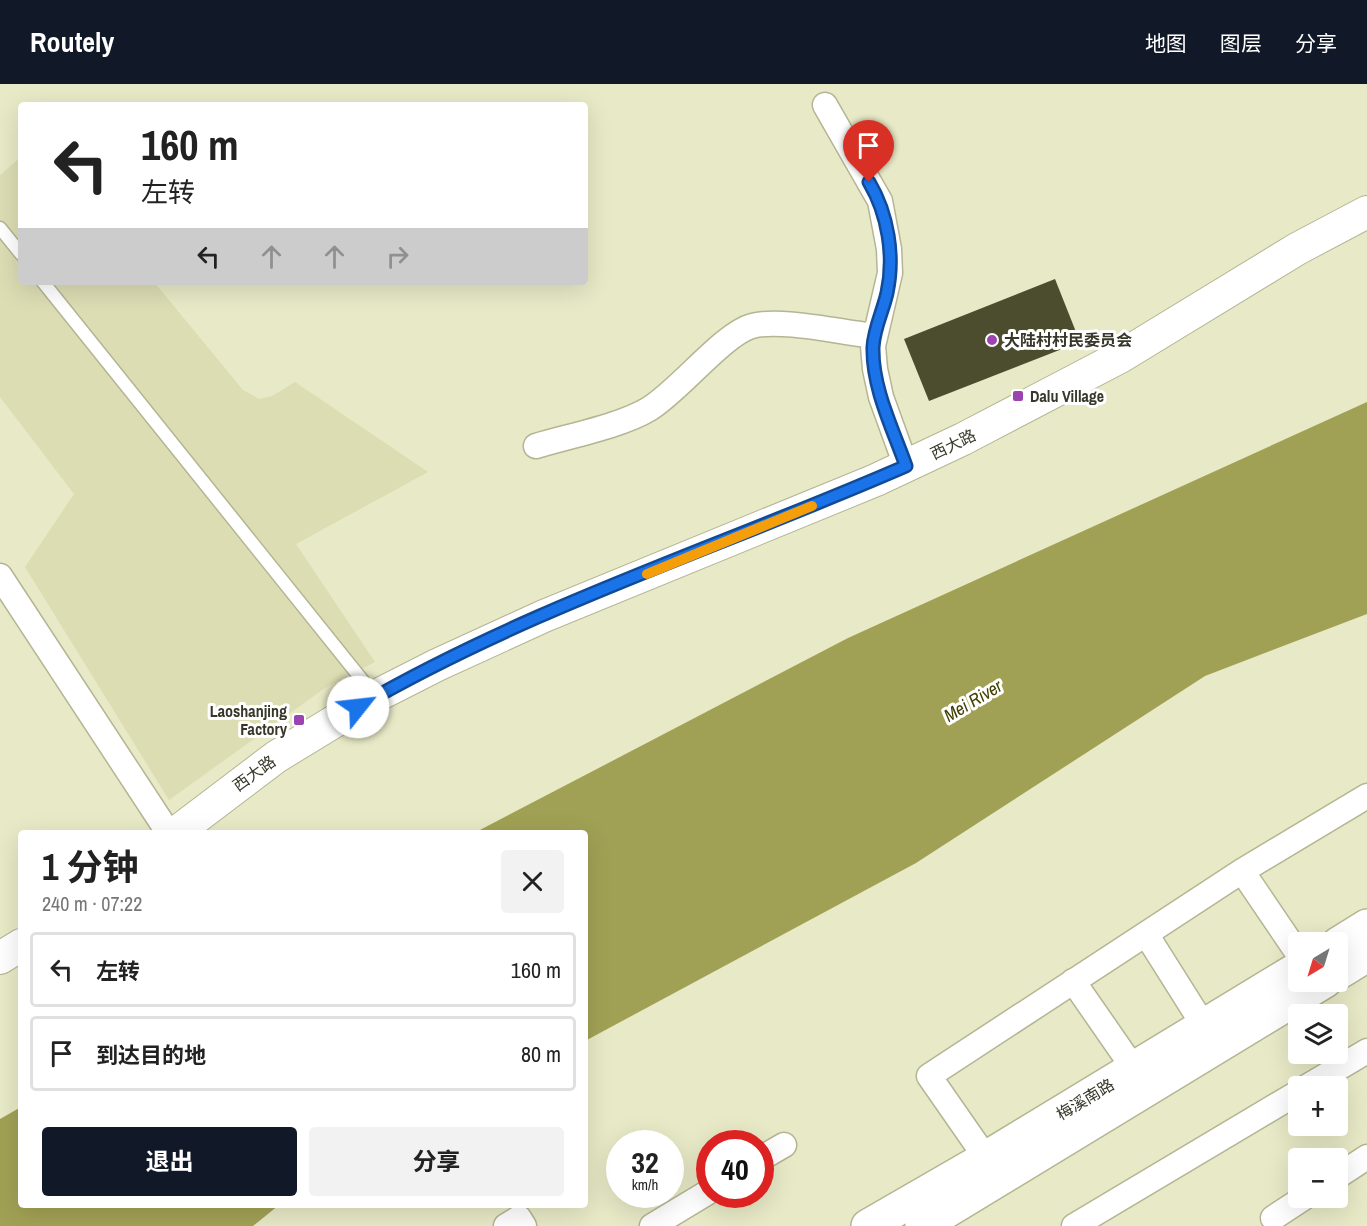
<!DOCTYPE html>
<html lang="zh">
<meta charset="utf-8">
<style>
body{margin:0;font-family:"Archivo Narrow","Noto Sans SC",sans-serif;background:#f2f2f2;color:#222;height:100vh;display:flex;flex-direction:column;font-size:22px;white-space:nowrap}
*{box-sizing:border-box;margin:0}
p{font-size:20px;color:#767676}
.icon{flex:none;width:33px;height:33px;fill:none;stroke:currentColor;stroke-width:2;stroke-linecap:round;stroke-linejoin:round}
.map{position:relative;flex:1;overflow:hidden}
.drawer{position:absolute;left:18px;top:746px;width:570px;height:378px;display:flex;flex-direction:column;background:#fff;border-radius:6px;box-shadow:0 6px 24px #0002}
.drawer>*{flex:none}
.hud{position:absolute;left:18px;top:18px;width:570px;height:183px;border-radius:6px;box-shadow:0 6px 24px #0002;background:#fff;color:#222;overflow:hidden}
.needle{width:39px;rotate:218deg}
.fabs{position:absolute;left:1288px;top:848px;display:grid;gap:12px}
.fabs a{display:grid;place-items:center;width:60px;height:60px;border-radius:6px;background:#fff;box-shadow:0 6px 24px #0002;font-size:30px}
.speed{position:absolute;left:606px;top:1046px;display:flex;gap:12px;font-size:30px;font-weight:700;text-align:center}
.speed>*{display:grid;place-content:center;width:78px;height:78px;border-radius:50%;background:#fff;box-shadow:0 6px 24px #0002;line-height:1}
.speed small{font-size:15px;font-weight:400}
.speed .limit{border:9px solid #d22;background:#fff;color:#111}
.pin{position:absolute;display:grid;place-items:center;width:51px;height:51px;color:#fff;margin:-62px -26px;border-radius:50% 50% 50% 0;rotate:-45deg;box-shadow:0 0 6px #0007}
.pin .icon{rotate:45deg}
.me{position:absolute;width:66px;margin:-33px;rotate:61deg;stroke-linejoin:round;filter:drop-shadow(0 0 4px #0008)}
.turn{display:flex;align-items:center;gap:21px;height:126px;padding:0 24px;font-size:27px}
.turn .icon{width:78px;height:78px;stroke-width:2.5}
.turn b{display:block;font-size:42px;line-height:51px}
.lanes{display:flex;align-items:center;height:57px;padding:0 24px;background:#0003;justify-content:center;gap:30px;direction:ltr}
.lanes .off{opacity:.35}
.round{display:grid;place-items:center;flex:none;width:63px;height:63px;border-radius:6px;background:#f2f2f2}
.overview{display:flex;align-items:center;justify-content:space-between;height:102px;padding:0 24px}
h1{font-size:36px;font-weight:700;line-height:45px}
.primary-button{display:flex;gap:12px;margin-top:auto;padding:12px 24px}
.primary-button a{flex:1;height:69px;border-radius:6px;background:#111827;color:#fff;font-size:24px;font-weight:700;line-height:69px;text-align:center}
.primary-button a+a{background:#f2f2f2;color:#222}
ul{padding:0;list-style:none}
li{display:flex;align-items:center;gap:18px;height:75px;margin:0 12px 9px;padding:0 12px;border:3px solid #e0e0e0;border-radius:6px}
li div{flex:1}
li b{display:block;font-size:22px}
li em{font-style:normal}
header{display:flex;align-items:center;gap:36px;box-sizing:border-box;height:84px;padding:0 30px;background:#111827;color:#fff}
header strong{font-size:28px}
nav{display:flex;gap:33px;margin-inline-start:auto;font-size:21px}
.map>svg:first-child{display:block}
.built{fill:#dcddb3}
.water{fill:#a1a155}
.building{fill:#4c4c2f}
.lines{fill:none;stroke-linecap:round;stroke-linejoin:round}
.service-casing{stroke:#b5b594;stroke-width:15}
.minor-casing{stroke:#b5b594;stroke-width:27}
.tertiary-casing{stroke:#b5b594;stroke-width:34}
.secondary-casing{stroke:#b5b594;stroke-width:36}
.service{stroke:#fff;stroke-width:12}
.minor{stroke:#fff;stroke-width:24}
.tertiary{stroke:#fff;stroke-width:32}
.secondary{stroke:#fff;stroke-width:33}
.route-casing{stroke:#114b97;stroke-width:15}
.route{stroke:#1a73e8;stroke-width:10}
.slow{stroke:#f59e0b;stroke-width:10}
.poi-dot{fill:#9a43b1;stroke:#fff;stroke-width:2}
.labels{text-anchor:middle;stroke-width:6;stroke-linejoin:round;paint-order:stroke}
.poi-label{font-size:16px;font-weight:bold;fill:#37382a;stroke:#fff;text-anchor:start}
.street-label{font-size:16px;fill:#37382a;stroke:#fff}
.water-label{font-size:18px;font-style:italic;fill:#424103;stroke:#fff}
</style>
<header>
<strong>Routely</strong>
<nav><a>地图</a><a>图层</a><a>分享</a></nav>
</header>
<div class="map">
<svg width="1367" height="1142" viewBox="0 0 1367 1142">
<rect width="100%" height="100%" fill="#e8e9c6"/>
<path class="built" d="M21 73V198H154L243 306 259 315 272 312 295 298 428 388 296 460 375 578 325 604 169 716 25 483 74 410 0 313V91Z"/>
<path class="water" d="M1367 318V530L1205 592 916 779 585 957V748H476L848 554Z
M21 1023V1120L279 1121 253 1142H0V1035Z"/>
<path class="building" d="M1055 195 1080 258 929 317 904 255Z"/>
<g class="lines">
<g class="service-casing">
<path id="service" d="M0 144 21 170
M43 198 375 612"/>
</g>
<g class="minor-casing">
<path id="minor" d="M825 21 880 117 889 165 890 189 873 262 875 285 881 313 906 382
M536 362C569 352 621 342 649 325 679 307 723 250 752 242 780 234 844 249 875 252
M0 492 168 748
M1242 787 1299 871
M1146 850 1204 942
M1073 897 1134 985
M1308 1002 1367 967
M986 1074 929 992 1242 787 1367 712
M760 1075 784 1061
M1338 1092 1367 1073
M1273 1134 1305 1113
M506 1142 519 1134 524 1142
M652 1142 710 1107
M1074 1142 1299 1008"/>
</g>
<g class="tertiary-casing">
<path id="tertiary" d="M177 748 276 673 376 612 437 581 544 532 876 396 963 355 1120 273 1297 165 1367 128
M0 874 21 861"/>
</g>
<g class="secondary-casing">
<path id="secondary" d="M1338 860 1367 842
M1338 889 1367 871
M868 1142 986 1074 1299 884
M922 1142 1325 897"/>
</g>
<use href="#service" class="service"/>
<use href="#minor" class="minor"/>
<use href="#tertiary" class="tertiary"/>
<use href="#secondary" class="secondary"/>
</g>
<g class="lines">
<g class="route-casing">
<path id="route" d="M358 623C530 523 725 461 906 382 893 345 872 304 873 263 874 244 883 227 887 209 895 172 888 130 869 98"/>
</g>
<use href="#route" class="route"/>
<path class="slow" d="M647 490 812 422"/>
</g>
<g class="poi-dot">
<circle cx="992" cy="256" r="6"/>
<rect x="1012" y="306" width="12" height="12" rx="3"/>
<rect x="293" y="630" width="12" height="12" rx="3"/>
</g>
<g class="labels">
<g class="poi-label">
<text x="1004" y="262">大陆村村民委员会</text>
<text x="1030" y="318">Dalu Village</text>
<text x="287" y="633" text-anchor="end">Laoshanjing<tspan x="287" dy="18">Factory</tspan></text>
</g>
<g class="street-label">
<text transform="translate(953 360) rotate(-26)" y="6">西大路</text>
<text transform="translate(254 689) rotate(-36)" y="6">西大路</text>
<text transform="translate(1085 1015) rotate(-31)" y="6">梅溪南路</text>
</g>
<g class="water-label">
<text transform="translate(973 617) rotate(-31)" y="6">Mei River</text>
</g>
</g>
</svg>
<div class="fabs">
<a><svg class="needle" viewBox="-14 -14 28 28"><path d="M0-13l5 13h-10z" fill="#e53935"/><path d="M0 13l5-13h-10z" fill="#767676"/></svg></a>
<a><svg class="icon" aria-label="layers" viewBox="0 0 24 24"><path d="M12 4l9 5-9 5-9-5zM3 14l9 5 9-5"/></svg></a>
<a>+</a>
<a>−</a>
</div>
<div class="speed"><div>32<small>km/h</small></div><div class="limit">40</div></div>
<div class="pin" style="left:869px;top:98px;background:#d93025"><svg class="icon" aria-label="arrive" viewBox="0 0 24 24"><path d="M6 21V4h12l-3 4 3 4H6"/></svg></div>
<svg class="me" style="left:358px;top:623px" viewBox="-20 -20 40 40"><circle r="19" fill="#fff"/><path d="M0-13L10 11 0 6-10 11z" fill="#1a73e8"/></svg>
<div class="hud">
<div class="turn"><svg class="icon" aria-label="left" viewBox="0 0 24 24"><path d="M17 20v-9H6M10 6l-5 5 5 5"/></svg><div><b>160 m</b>左转</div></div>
<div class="lanes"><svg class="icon" aria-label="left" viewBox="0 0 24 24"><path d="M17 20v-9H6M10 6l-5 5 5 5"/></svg><svg class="icon off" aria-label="ahead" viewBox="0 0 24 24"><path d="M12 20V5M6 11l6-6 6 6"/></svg><svg class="icon off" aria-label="ahead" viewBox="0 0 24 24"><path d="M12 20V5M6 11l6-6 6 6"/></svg><svg class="icon off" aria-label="right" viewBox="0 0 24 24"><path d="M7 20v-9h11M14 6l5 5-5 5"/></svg></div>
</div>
<section class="drawer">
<div class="overview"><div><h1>1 分钟</h1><p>240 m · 07:22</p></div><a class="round"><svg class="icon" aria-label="close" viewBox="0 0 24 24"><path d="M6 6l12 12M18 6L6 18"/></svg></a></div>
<ul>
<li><svg class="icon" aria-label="left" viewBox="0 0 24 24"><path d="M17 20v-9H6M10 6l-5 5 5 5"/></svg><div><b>左转</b></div><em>160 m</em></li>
<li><svg class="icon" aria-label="arrive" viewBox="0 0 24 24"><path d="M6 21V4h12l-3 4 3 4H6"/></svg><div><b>到达目的地</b></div><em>80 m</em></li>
</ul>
<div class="primary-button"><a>退出</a><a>分享</a></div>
</section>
</div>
